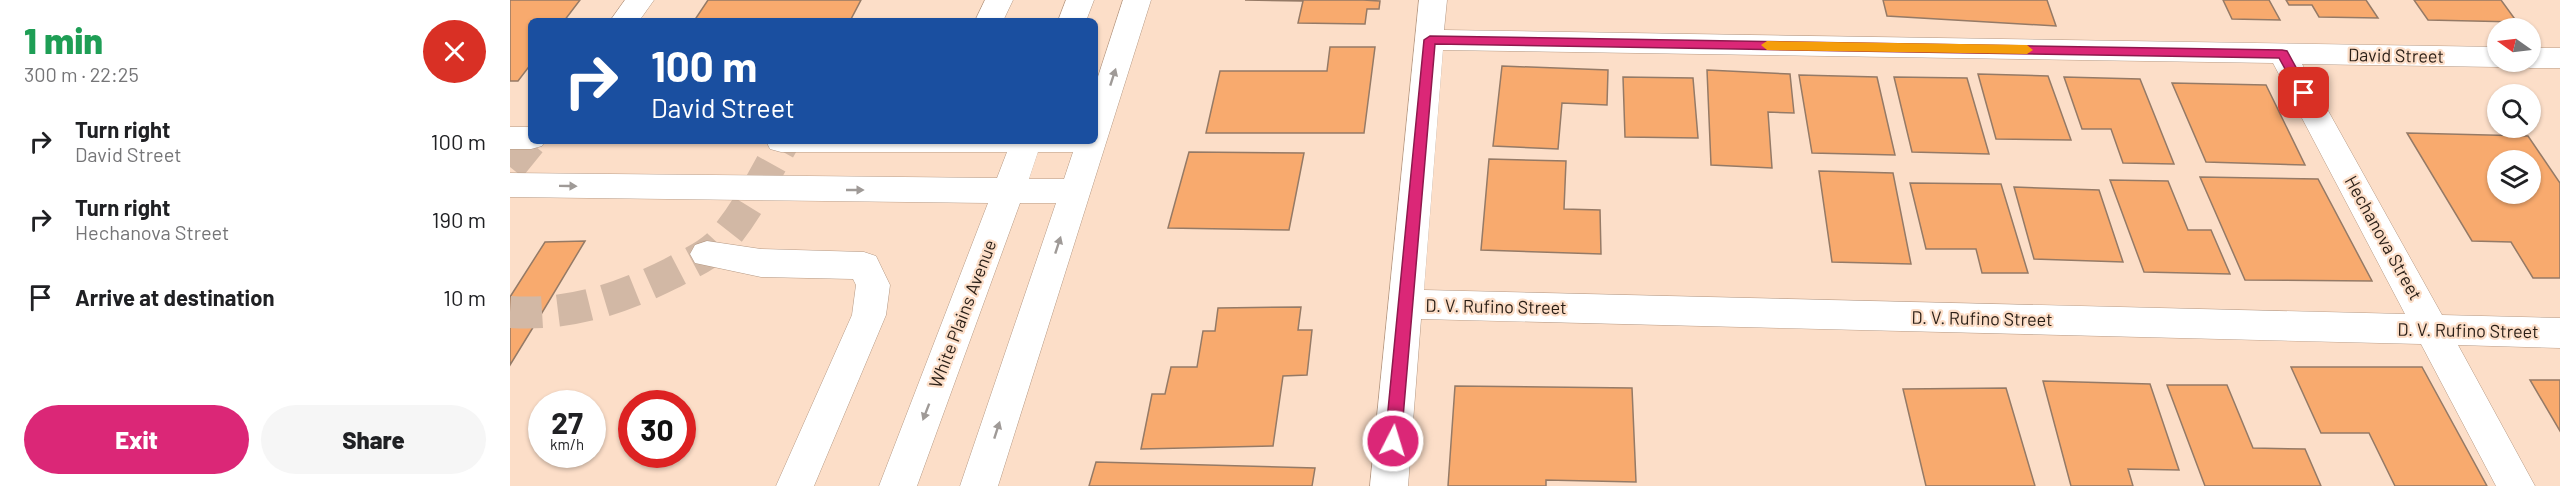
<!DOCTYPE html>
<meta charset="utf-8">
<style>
body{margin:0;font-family:Barlow,sans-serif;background:#f6f6f6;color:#202124;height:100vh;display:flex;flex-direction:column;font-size:22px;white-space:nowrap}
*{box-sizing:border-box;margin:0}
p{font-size:20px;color:#757577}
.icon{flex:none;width:33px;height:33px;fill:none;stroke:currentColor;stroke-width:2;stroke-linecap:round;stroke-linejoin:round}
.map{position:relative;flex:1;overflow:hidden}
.side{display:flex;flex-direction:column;background:#fff;width:510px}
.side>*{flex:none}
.top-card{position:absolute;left:18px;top:18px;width:570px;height:126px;border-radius:9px;box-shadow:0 2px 4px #0004;background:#1a4fa0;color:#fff;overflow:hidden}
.needle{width:39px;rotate:284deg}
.controls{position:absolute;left:1977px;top:18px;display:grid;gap:12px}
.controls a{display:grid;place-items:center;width:54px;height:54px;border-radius:50%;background:#fff;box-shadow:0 2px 4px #0004;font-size:30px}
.speed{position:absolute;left:18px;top:390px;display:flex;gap:12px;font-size:30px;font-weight:700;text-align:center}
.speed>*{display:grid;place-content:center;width:78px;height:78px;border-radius:50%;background:#fff;box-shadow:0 2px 4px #0004;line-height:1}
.speed small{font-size:15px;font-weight:400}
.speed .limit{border:9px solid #d22;background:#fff;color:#111}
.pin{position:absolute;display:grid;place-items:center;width:51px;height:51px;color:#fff;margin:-26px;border-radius:12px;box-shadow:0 3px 9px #0006}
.me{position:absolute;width:66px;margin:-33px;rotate:5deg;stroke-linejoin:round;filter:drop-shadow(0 0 4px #0008)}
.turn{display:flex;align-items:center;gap:21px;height:126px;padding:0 24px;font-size:27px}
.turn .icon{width:78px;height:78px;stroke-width:2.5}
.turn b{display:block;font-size:42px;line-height:51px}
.round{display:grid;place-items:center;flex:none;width:63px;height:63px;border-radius:32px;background:#f6f6f6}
.summary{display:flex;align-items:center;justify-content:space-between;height:102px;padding:0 24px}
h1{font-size:36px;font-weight:800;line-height:45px;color:#1e9e55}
.primary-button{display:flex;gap:12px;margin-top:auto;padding:12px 24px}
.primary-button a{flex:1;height:69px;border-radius:36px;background:#db2777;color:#fff;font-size:24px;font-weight:800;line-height:69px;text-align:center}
.primary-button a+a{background:#f6f6f6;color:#202124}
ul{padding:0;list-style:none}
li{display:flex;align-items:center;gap:18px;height:78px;padding:0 24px}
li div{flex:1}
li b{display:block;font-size:22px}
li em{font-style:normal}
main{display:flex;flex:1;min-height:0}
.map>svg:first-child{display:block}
.building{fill:#f8aa6e;stroke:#957a66;stroke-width:1.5;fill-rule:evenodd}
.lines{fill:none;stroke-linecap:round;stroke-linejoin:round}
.minor-tunnel{stroke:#d2b8a5;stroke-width:32;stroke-dasharray:32 16;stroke-linecap:butt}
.minor-casing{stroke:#b59984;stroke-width:1}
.minor{fill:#fff;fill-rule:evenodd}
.oneway{fill:#9f9a97}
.route{fill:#db2777;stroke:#8e194d;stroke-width:1.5}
.slow{fill:#f59e0b}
.labels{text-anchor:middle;stroke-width:4.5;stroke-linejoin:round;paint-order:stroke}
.street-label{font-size:18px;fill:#2a1f17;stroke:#fcdec8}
</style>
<main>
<section class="side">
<div class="summary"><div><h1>1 min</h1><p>300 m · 22:25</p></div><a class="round" style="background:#d93025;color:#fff"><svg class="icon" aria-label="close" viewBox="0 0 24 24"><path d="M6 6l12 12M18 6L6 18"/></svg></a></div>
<ul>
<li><svg class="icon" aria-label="right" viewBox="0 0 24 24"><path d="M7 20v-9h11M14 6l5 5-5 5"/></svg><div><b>Turn right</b><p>David Street</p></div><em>100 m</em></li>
<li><svg class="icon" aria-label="right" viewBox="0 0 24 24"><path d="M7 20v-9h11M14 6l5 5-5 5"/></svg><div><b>Turn right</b><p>Hechanova Street</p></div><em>190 m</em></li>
<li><svg class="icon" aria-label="arrive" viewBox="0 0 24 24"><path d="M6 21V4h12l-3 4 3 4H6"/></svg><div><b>Arrive at destination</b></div><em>10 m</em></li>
</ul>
<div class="primary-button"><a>Exit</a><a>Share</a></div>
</section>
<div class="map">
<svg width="2050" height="486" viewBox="0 0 2050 486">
<rect width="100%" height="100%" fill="#fcdec8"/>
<path class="building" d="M0 0H70L54 21H21V64L8 81H0Z
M198 0H351L340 21H184Z
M735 0H853L870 1 869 9H857L855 24 788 23 793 1Z
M1373 0H1537L1546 26 1377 16Z
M1713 0H1759L1770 20 1722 19Z
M1776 0H1856L1868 18 1809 17 1802 5H1779Z
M1904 0H1991L2007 22 1918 20Z
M820 47H865L854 133H696L710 71H817Z
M992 66 1098 70 1097 105 1052 103 1048 149 983 146Z
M1197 70 1280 74 1284 113 1258 112 1262 168 1201 165Z
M1468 74 1538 76 1561 140 1486 139Z
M1289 75 1367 77 1385 155 1302 153Z
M1113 77 1183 78 1188 138 1115 137Z
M1384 77 1457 78 1479 154 1402 152Z
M1554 77 1630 79 1664 164 1613 163 1601 129H1572Z
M1662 83 1756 85 1795 165 1696 162Z
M1897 133 2018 136 2050 183V278H2023L2001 242 1962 241ZM1988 160H2020V194H1988Z
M679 152 794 153 779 230 658 228Z
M979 159 1056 161 1054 209 1090 210 1091 254 971 250Z
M1309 171 1383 173 1401 264 1322 262Z
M1690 177 1808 179 1862 281 1735 280Z
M1600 180 1658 181 1678 230H1701L1720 274 1634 272Z
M1400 183 1491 184 1518 273H1472L1466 249H1416Z
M1504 187 1589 190 1613 262 1524 259Z
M75 241 30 316 0 365V297L35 242Z
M791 307 788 330H802L797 375 773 376 763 446 631 449 642 394H655L661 367H687L693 331H705L708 308Z
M1781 367H1912L1977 486H1885L1859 433H1811Z
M2020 380H2050V431Z
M1533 381 1640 384 1669 470 1618 469 1623 486H1561Z
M1657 385H1717L1743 448 1795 449 1811 486H1695Z
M945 386 1122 388 1126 482 1036 480V486H938Z
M1496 388 1525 486H1416L1393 389Z
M586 462 805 468 802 486H579Z"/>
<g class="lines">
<path class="minor-tunnel" d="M0 167 21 141
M0 312C59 316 110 299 162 273 178 264 194 258 208 245 236 215 254 176 274 141"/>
<g class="minor-casing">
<path id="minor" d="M115 0H144L129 21H100Z
M475 0H503L493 21H465Z
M556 0H584L576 21H548Z
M613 0H641L488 486H450L546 203H510L407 486H369L478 203 0 197V173L487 178 497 152H271L260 149 256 141H585V86ZM528 152H563L554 179H519Z
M909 0H937L934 30 1988 47V62H2000L1998 64 1988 67 1792 64 1932 315 2050 318V348L1948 345 2025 486H1986L1911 344 911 319 898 486H860ZM933 50 1763 63 1895 314 914 290Z
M2020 48H2050V68H2020L2010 65 2008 62H2020Z
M0 127H21V141H35L32 146 21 149H0Z
M197 241 251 249 354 252 366 256 380 285 376 315 304 486H266L342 315 346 285 343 279 251 277 185 263 180 254 185 245Z"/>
</g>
<use href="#minor" class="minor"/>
</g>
<defs><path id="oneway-solid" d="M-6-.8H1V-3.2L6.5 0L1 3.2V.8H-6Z" transform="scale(1.5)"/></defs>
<g class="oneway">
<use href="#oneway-solid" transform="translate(603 77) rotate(-72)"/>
<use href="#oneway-solid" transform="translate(58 186) rotate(1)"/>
<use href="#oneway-solid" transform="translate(345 190)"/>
<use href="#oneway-solid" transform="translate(548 245) rotate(-72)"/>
<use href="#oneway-solid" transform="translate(416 412) rotate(111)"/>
<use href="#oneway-solid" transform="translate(487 430) rotate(-72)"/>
</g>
<path class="route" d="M920 36 1772 50 1777 51 1800 93 1798 96H1790L1769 58 925 44 891 441 889 445 883 448 878 445 875 441 914 40Z"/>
<path class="slow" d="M1257 41 1517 45 1523 50 1517 54 1257 50 1251 45Z"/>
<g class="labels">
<g class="street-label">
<text transform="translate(1886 56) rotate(1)" y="6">David Street</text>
<text transform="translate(1873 238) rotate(61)" y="6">Hechanova Street</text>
<text transform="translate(986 307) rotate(1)" y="6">D. V. Rufino Street</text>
<text transform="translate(453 314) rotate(-69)" y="6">White Plains Avenue</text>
<text transform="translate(1472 319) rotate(1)" y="6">D. V. Rufino Street</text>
<text transform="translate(1958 331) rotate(1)" y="6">D. V. Rufino Street</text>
</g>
</g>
</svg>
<div class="controls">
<a><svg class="needle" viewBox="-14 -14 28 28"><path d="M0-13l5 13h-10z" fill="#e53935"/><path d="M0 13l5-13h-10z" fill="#757577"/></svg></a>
<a><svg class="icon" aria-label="search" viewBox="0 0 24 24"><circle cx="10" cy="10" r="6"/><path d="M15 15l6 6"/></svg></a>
<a><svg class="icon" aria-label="layers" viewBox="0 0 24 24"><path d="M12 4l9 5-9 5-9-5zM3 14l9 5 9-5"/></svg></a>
</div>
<div class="speed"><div>27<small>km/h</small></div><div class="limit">30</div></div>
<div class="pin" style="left:1794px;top:93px;background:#d93025"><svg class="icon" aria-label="arrive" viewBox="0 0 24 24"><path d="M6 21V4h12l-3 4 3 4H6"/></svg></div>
<svg class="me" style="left:883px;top:441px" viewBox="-20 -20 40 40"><circle r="17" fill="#db2777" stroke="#fff" stroke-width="3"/><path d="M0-11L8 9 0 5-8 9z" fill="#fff"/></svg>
<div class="top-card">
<div class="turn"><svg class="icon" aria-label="right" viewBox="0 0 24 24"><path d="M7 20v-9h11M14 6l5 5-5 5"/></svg><div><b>100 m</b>David Street</div></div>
</div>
</div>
</main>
